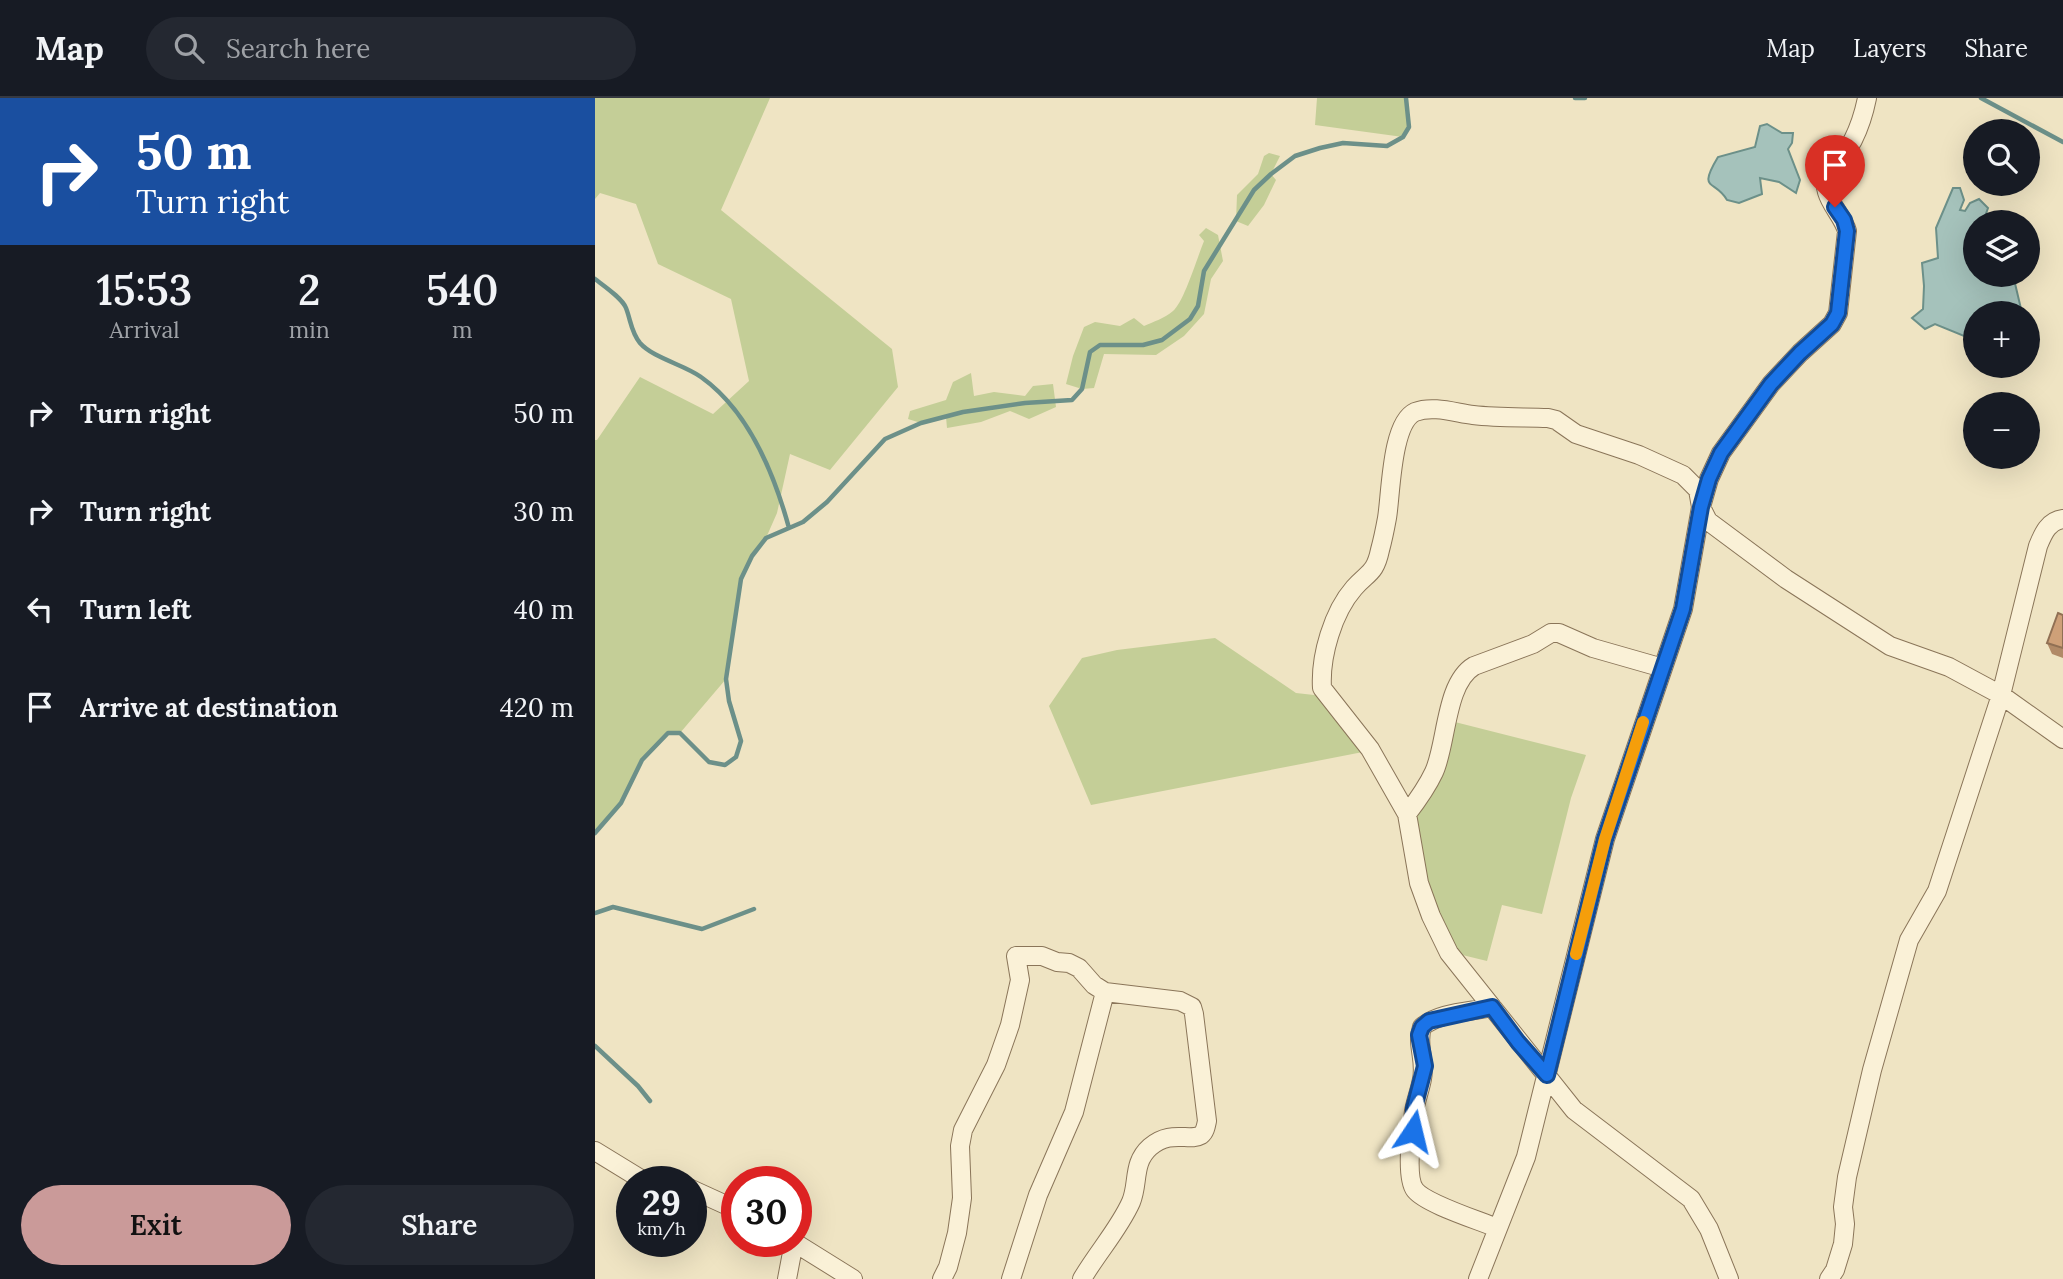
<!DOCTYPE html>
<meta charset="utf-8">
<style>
body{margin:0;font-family:Lora,serif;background:#242831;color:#f1f3f6;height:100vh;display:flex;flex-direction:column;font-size:26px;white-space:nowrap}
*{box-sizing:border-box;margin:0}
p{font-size:23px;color:#9ea1a6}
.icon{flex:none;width:38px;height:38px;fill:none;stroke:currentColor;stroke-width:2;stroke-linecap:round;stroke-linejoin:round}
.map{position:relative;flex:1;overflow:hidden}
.drawer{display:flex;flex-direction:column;background:#171b24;width:595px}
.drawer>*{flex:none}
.top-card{background:#1a4fa0;color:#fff;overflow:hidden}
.fabs{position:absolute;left:1368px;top:21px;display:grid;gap:14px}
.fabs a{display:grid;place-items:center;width:77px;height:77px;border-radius:50%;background:#171b24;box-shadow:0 7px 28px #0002;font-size:35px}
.speed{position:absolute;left:21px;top:1068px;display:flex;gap:14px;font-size:35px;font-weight:700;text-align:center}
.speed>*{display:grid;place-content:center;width:91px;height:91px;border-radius:50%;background:#171b24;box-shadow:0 7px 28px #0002;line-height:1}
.speed small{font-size:18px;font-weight:400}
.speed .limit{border:10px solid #d22;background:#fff;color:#111}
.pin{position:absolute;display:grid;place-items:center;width:60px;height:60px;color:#fff;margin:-72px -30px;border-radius:50% 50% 50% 0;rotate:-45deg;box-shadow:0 0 7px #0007}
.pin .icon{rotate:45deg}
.me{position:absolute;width:77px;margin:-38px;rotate:10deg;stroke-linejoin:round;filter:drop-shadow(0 0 5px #0008)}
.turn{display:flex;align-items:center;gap:24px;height:147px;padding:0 21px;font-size:32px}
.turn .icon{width:91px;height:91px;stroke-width:2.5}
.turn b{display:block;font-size:49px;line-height:60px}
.eta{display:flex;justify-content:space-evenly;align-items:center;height:119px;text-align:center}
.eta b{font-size:42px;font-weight:600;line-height:49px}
.cta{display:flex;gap:14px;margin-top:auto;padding:14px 21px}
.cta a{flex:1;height:80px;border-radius:42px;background:#ca9a99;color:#111;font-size:28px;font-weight:600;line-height:80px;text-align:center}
.cta a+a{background:#242831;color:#f1f3f6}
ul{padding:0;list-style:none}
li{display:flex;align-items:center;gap:21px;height:98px;padding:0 21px}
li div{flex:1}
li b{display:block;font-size:26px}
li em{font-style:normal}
header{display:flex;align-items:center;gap:42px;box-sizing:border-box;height:98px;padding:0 35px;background:#171b24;border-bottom:2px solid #363941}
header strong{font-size:33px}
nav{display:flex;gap:38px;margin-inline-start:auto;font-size:24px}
.search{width:490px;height:63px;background:#242831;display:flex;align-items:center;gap:18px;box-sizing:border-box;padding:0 24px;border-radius:38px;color:#9ea1a6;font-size:26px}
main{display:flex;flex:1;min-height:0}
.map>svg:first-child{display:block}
.green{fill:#c4ce97}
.water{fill:#a5c2bb;stroke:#6c9089;stroke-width:2}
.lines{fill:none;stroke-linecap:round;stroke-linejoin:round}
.stream{stroke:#6c9089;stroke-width:4.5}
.minor-casing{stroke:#8a7559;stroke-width:20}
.minor{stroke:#faf1d7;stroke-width:18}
.wall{fill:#b18a67}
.building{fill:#cea078;stroke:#907054;stroke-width:2}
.route-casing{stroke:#114b97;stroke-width:18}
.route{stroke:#1a73e8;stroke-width:12}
.slow{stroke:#f59e0b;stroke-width:12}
</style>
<header>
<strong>Map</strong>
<div class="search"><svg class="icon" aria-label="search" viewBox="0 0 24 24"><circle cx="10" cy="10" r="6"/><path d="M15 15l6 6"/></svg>Search here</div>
<nav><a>Map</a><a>Layers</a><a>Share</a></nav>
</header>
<main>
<section class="drawer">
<div class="top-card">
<div class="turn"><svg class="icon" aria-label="right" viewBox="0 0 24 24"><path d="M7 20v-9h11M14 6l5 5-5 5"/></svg><div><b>50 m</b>Turn right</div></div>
</div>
<div class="eta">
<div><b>15:53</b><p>Arrival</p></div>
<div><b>2</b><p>min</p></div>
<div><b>540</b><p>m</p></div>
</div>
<ul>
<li><svg class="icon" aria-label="right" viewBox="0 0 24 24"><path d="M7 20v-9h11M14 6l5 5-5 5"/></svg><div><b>Turn right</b></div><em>50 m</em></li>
<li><svg class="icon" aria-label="right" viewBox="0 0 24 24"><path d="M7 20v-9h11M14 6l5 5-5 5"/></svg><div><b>Turn right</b></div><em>30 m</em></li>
<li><svg class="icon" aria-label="left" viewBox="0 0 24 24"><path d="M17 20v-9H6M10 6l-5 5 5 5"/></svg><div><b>Turn left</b></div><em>40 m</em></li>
<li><svg class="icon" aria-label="arrive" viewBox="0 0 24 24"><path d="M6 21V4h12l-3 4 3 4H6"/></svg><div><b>Arrive at destination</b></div><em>420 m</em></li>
</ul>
<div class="cta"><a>Exit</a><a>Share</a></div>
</section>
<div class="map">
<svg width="1468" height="1181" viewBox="0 0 1468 1181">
<rect width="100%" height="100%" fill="#efe4c3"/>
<path class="green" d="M0 0H175L126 112 297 251 303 289 235 372 195 356 182 415 171 440 157 458 146 481 131 581 85 635H73L47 662 26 705 0 735V342H2L45 279 118 316 154 283 136 201 63 166 41 106 5 95 0 101Z
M722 0H811L814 29 808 39 720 27Z
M674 55 685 58 676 76 681 82 669 107 653 128 641 123 642 97 663 76 669 58Z
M611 130 623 137 628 163 616 181 609 216 589 238 561 257 509 256 499 290 487 291 471 286 478 258 489 229 500 224 525 228 539 220 549 228C558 224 570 220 578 213 589 204 602 160 609 143L604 137Z
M376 275 379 298 399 294 430 298 438 288 458 286 461 309 434 321 415 313 386 324 352 330 351 319 326 325 313 321 315 313 351 302 358 284Z
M620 540 701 595 728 598 773 653 496 707 454 608 487 560 522 552Z
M852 622 991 657 976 700 947 816 907 807 892 863 855 854 813 725Z"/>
<path class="water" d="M1172 26 1187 35H1198L1197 45 1193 51 1205 82 1201 95 1184 84 1165 80 1167 96 1144 105 1132 102C1120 81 1102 94 1123 59L1160 49 1165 28Z
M1358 90H1365L1369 102 1365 112 1370 113 1375 105 1384 101 1393 110 1388 124H1381V177H1418L1427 215H1381V234L1369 238 1340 226 1330 231 1317 220 1328 211 1329 188 1327 165 1343 160 1341 130Z"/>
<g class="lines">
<path class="stream" d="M980 0H990
M1386 0 1468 44
M0 181C9 188 27 200 31 210 36 223 36 234 45 245 58 260 90 267 106 279 154 313 179 375 194 430
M0 735 26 705 47 662 73 635H85L114 664 130 667 141 659 146 643 134 603 131 581 146 481 157 458 171 440 208 424 232 404 290 341 326 325 368 314 430 305 477 302 487 291 495 254 505 247H548L567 242 595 221 603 208 609 173 659 92 676 76 700 58 725 50 748 45 792 48 808 39 814 29 811 0
M0 815 18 809 107 831 159 811
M0 948 43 988 55 1003"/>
<g class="minor-casing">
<path id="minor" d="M812 716C822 703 832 689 839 674 852 646 850 585 879 568L938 546 956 535H964L998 550 1068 570
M897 909C875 914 844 914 827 929 821 947 831 962 827 981 825 992 821 1002 819 1013 817 1029 810 1079 820 1092 831 1106 883 1122 902 1130
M0 1053 49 1083
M96 1091 142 1112
M197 1143 258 1181
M192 1181 199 1144
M347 1181 353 1169 362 1135 367 1100 365 1048 368 1032 401 967 415 927 425 882 421 858H447L462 864 474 865 484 870 499 887 510 894 585 903 597 909 599 916 612 1023C611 1028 610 1034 606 1037 594 1044 576 1031 555 1049 537 1065 544 1085 536 1104 524 1131 502 1155 487 1181
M416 1181 443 1097 479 1014 510 894
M883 1181 931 1059 1010 741 1088 511 1106 409 1114 381 1126 355 1176 286 1205 255 1237 226 1243 215 1252 133C1248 119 1236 108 1232 94 1225 71 1249 59 1258 42 1265 28 1269 15 1272 0
M1134 1181 1114 1131 1096 1101 979 1012 854 855 836 818 824 785 812 716 775 651 727 590C725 558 738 514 759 490 773 474 780 476 785 452 788 441 790 431 792 420 796 397 796 325 820 314 838 307 861 315 878 317 903 320 929 319 953 320L961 322 981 336 1044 357 1088 377 1103 392 1106 409 1113 423 1191 481 1295 548 1354 569 1406 597 1468 641
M1234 1181 1240 1172 1248 1146 1250 1126 1248 1109 1252 1079 1277 972 1314 842 1342 793 1406 597 1443 448C1448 436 1453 423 1468 421"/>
</g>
<use href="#minor" class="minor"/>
</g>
<path class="wall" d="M1468 517V560L1457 556 1452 545Z"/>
<path class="building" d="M1463 515 1468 517V550L1452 545Z"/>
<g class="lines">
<g class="route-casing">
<path id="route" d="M818 1033 819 1010 830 968 824 937 827 929 834 923 897 909 923 944 952 977 1010 741 1088 511 1106 409 1114 381 1126 355 1176 286 1205 255 1237 226 1243 215 1252 133 1249 122 1240 109"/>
</g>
<use href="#route" class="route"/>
<path class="slow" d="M981 856 1010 741 1048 624"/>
</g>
</svg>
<div class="fabs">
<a><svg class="icon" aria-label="search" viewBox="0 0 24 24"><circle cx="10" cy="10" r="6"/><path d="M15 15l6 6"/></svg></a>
<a><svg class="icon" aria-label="layers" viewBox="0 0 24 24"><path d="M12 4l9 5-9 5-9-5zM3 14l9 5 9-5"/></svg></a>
<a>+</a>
<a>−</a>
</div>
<div class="speed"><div>29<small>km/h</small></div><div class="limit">30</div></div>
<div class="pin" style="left:1240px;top:109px;background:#d93025"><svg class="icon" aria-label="arrive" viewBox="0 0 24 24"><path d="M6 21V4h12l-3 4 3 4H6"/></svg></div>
<svg class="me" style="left:818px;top:1033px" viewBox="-20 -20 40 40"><path d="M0-17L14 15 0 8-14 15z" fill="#1a73e8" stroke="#fff" stroke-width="4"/></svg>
</div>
</main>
